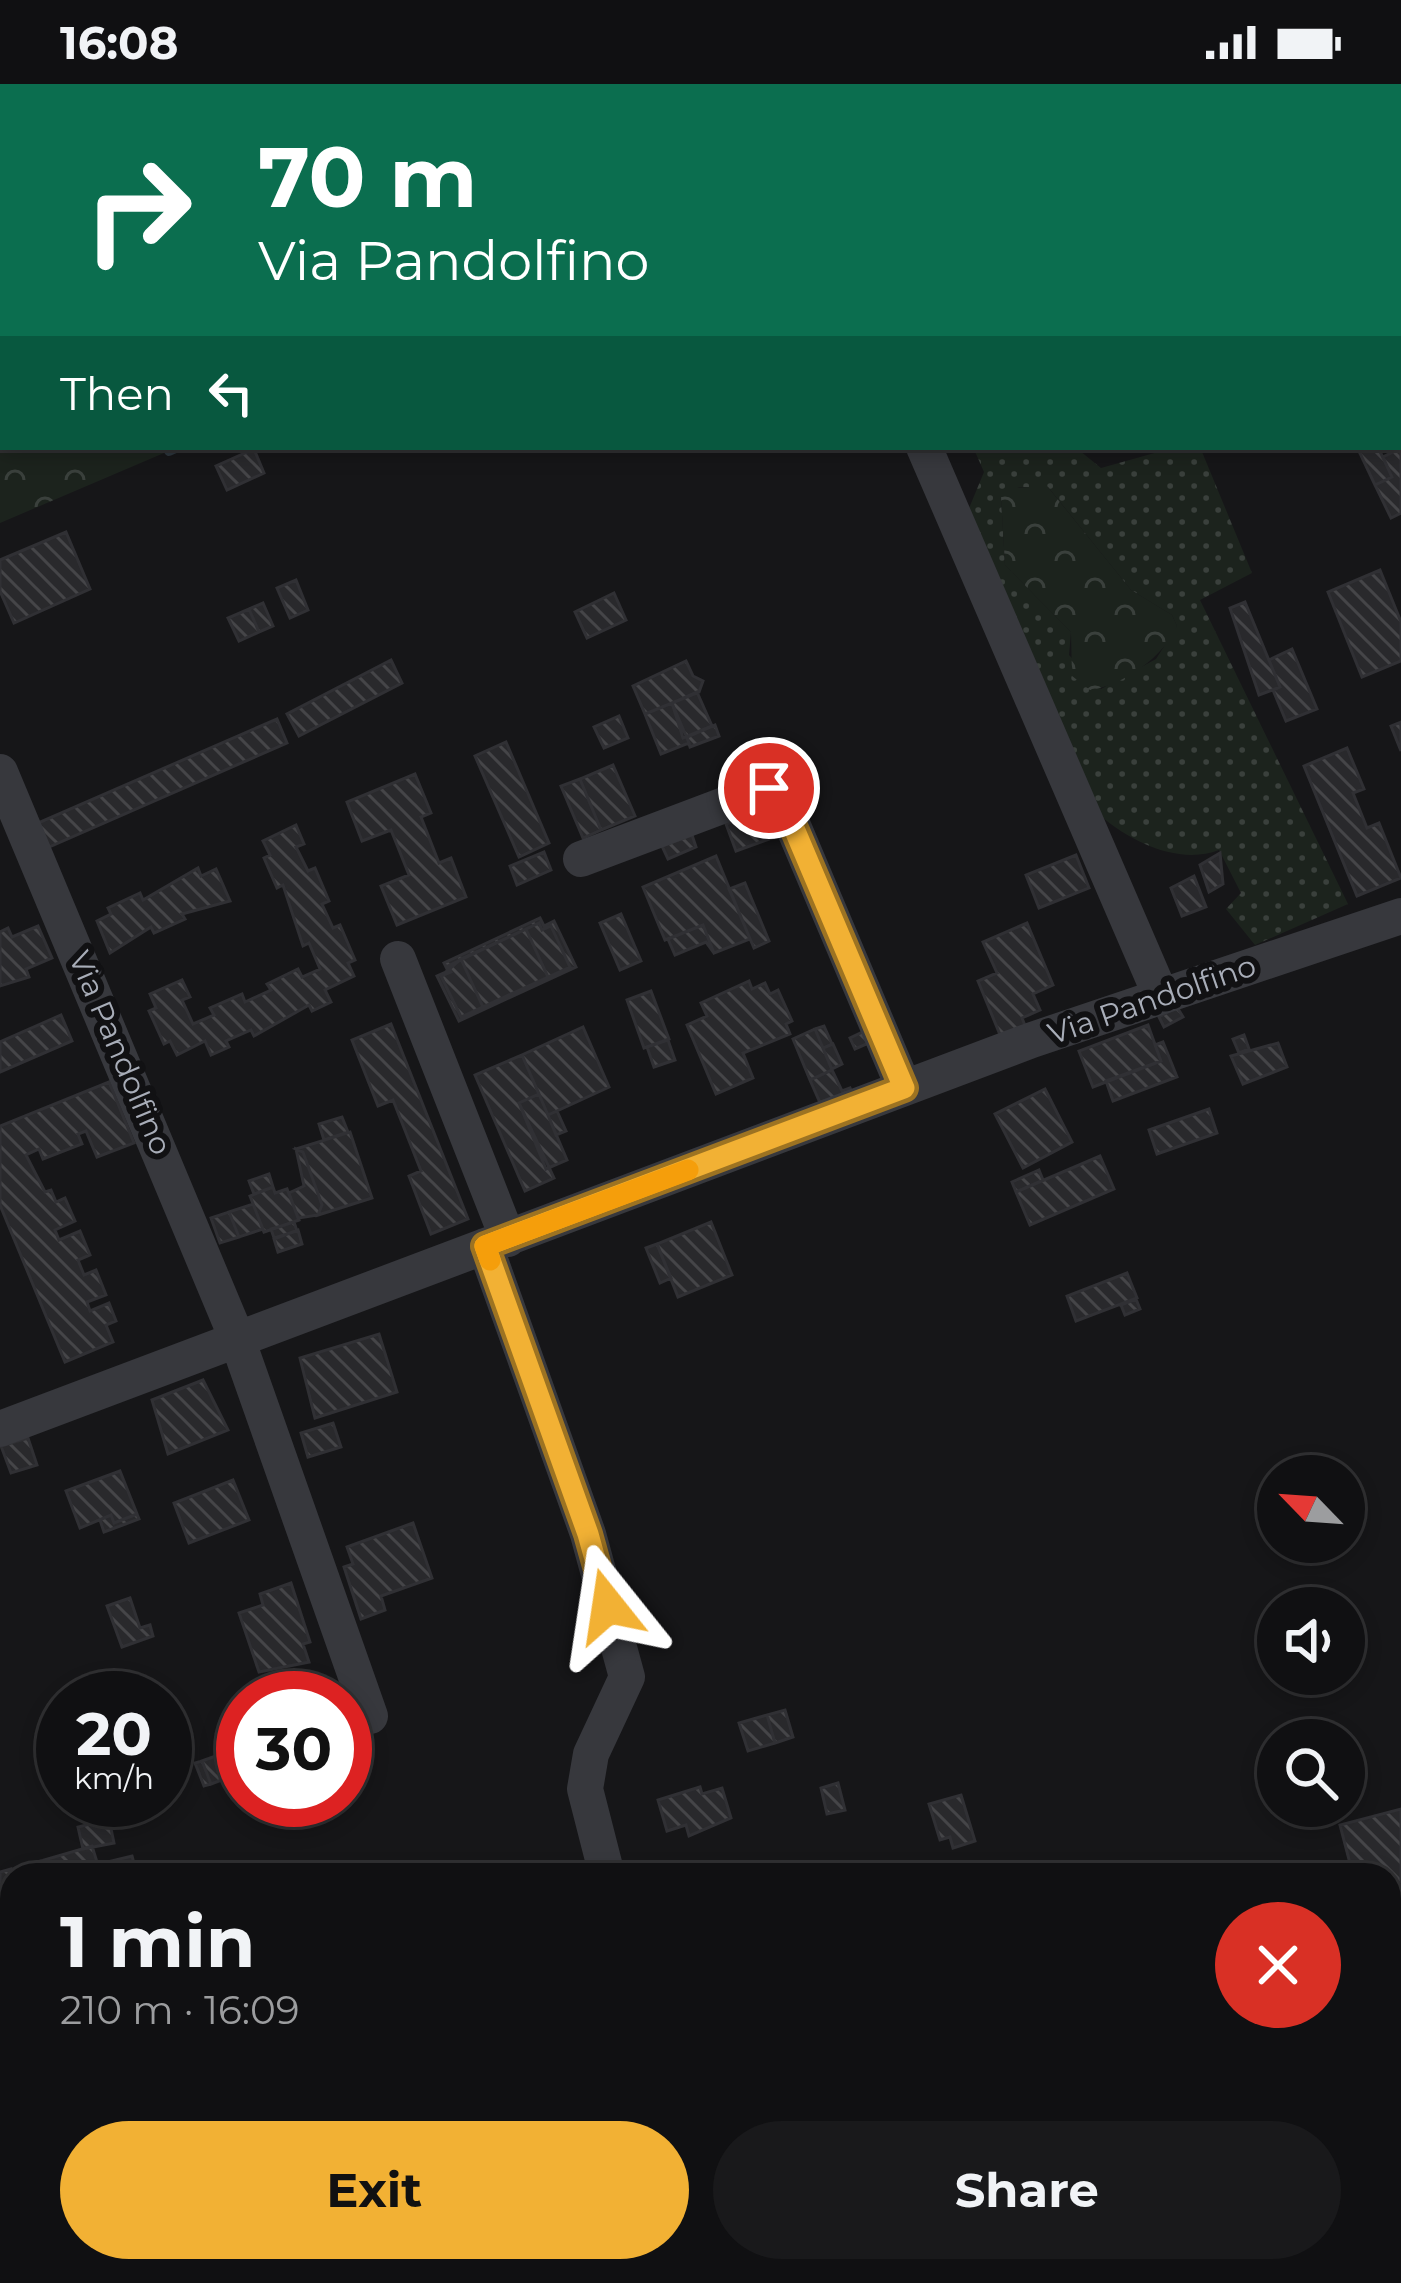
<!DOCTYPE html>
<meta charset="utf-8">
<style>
body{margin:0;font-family:Montserrat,sans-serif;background:#19191b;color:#f1f3f6;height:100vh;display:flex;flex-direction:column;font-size:45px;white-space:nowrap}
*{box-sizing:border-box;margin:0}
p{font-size:39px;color:#9c9d9f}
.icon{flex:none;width:66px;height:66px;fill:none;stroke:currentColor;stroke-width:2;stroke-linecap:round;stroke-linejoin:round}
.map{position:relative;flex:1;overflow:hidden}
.sheet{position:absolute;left:0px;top:1779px;width:1401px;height:420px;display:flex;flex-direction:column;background:#101012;border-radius:36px 36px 0 0;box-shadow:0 6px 18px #0003,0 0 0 3px #303032}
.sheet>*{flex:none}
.hud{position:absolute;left:0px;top:0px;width:1401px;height:366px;box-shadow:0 6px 18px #0003,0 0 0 3px #303032;background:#0b6e4f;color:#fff;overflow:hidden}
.needle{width:78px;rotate:295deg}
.controls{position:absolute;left:1257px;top:1371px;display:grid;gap:24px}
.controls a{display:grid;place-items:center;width:108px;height:108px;border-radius:50%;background:#101012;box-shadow:0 6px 18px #0003,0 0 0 3px #303032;font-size:60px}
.speed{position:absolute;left:36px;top:1587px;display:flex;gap:24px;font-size:60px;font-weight:700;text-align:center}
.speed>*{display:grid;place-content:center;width:156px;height:156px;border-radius:50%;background:#101012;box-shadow:0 6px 18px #0003,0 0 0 3px #303032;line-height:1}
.speed small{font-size:30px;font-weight:400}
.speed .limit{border:18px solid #d22;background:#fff;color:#111}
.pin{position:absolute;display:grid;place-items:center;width:102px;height:102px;color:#fff;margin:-51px;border:6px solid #fff;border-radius:50%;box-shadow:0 3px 12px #0007}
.me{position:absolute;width:132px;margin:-66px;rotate:345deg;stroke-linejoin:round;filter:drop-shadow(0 0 9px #0008)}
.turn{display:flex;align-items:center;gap:42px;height:252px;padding:0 60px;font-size:54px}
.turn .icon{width:156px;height:156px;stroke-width:2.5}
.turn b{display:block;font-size:84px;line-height:102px}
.then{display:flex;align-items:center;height:114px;padding:0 60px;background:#0003;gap:24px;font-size:45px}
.round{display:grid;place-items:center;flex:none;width:126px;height:126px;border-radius:63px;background:#19191b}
.summary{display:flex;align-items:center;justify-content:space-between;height:204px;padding:0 60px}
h1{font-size:72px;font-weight:700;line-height:90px}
.primary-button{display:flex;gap:24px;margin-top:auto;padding:24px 60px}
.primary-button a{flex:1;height:138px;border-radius:72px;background:#f2b134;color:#111;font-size:48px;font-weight:700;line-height:138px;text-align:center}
.primary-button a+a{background:#19191b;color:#f1f3f6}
.status{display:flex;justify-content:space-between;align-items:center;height:84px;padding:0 60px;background:#101012;direction:ltr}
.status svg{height:33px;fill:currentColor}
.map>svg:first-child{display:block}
.grass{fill:url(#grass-dots);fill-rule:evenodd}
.forest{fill:url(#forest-crowns)}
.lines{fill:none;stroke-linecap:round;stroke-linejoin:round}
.stream{stroke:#2c353c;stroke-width:10}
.building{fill:url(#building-back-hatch);stroke:#303034;stroke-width:3;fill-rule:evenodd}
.street{stroke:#37383d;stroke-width:36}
.route-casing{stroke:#9d7322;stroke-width:30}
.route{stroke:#f2b134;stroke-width:21}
.slow{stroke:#f59e0b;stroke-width:21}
.labels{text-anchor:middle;stroke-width:12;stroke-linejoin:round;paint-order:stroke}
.street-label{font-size:30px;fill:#a8adb8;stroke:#111113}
</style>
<div class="status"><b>16:08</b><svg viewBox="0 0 49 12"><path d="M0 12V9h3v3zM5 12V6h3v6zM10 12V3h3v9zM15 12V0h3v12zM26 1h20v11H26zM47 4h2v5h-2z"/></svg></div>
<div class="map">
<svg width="1401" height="2199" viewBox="0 0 1401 2199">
<defs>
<pattern id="grass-dots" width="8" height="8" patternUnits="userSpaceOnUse" patternTransform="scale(3)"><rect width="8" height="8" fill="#1c231d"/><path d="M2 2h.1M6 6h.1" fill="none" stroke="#3a403c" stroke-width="1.8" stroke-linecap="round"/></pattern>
<pattern id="forest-crowns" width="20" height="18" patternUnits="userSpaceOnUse" patternTransform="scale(3)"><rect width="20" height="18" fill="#1c231d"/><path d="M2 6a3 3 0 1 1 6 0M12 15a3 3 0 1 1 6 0" fill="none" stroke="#3a403c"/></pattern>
<pattern id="building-back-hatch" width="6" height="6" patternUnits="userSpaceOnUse" patternTransform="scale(3)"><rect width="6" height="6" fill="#29292c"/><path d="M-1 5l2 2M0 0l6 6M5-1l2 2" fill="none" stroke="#454548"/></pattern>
</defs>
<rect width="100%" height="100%" fill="#161618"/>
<path class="grass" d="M973 363H1075L1101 384 1176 363H1200L1252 489 1200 516 1348 820 1255 861 1226 825 1241 809 1219 766C1180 781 1133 759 1102 733L965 434 984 388ZM1019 403H1048L1131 506 1172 531 1177 542 1156 575 1101 605 1069 571 1071 548 1005 481 1001 413Z"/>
<path class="forest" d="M0 0H998L999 3H3V363H178L0 439Z
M1047 402 1131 506 1172 531 1177 542C1165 572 1122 602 1090 606L1072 592 1071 548 1005 481 1001 413 1009 404Z"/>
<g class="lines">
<path class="stream" d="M1040 3 1047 0
M169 367 178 363"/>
</g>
<path class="building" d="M1357 363H1378L1392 393 1375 401Z
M1401 364V429L1391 434 1375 401 1392 393 1383 373Z
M254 365 264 389 227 406 216 382Z
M66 448 90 505 14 539 0 507V476Z
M1380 486 1401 538V577L1362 593 1328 508Z
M296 496 308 526 290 534 277 504Z
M614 509 626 536 587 554 575 528Z
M1245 518 1280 603 1259 611 1230 524Z
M263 519 273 542 259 548 249 525Z
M249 525 259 548 239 557 228 534Z
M1292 565 1317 625 1286 637 1273 606 1280 603 1269 576Z
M391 576 402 599 299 652 287 630Z
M686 577 693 592 703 597 699 608 645 630 633 602Z
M697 608 712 642 683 654 672 619Z
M672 619 689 659 661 670 645 630Z
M619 632 628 654 604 664 594 643Z
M277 635 287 659 49 763 38 739Z
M1401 638V667L1391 642Z
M715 641 719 652 690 663 687 653Z
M506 658 549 759 519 773 475 672Z
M1347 664 1364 705 1353 709 1367 744 1379 739 1401 794 1357 812 1304 682Z
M613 681 635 732 601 746 580 695Z
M415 690 431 729 421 733 439 779 451 774 466 813 397 841 381 802 409 791 391 746 362 757 347 718Z
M580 695 601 746 583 754 561 702Z
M770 724 780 751 736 767 726 740Z
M296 741 304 760 296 763 308 787 315 784 329 817 322 820 333 844 340 841 355 876 348 879 354 892 325 906 331 918 312 927 309 921 254 952 251 946 226 957 229 963 211 971 205 957 177 971 170 957 164 960 149 927 156 924 150 910 182 896 190 913 182 916 193 940 214 931 210 924 242 910 245 918 271 906 267 900 298 885 302 893 320 885 309 859 303 862 283 801 277 804 264 774 270 771 263 757Z
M692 751 696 763 668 775 662 762Z
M544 768 551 786 517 801 510 782Z
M1220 769 1223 800 1209 808 1200 781Z
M1076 771 1089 804 1039 824 1026 791Z
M716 772 750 855 714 869 703 841 665 856 643 803Z
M198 784 201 792 216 785 230 817 182 830 185 835 154 849 151 843 110 869 97 837 111 830 108 824 140 809 143 816Z
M1194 792 1206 823 1182 832 1171 804Z
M745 799 769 857 754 864 729 805Z
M621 830 641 877 620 886 600 839Z
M540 834 544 842 554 837 576 883 459 937 437 892 448 887 444 879ZM539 839 542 846 551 842 570 883 461 933 441 892 451 888 448 882Z
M539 839 542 846 551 842 570 883 548 893 526 845Z
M1027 839 1053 901 1033 910 1040 926 1022 934 1028 949 1003 958 978 897 997 889 983 858Z
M703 841 714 869 706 858 675 871 668 855Z
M38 842 52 874 26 885 29 893 0 902V848L8 844 12 853Z
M526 845 548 893 483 923 461 875Z
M461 875 483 923 461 933 441 892Z
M749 897 752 905 765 899 770 910 778 906 792 937 786 940 790 950 743 969 753 994 716 1010 687 941 707 932 701 919Z
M651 907 669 955 644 964 627 916Z
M1177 923 1183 933 1164 943 1159 933Z
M61 931 72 957 0 988V958Z
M391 940 468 1135 431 1150 409 1092 421 1087 393 1016 378 1022 352 956Z
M1148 941 1161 977 1093 1003 1079 967Z
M824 942 832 960 823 964 815 945Z
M583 943 609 1003 548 1031 522 971Z
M873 943 878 955 855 965 850 954Z
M815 945 832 986 810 996 793 955Z
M1244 951 1249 965 1239 969 1233 955Z
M668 956 675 976 654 983 647 963Z
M1163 958 1177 993 1113 1017 1106 997 1161 977 1155 961Z
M1278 959 1287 983 1243 1000 1231 972Z
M833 960 842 980 832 985 823 964Z
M522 971 539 1010 519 1019 554 1094 525 1107 475 991Z
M832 986 842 1007 850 1004 856 1018 825 1030 810 996Z
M109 998 134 1059 97 1073 86 1047 78 1050 82 1060 43 1075 39 1065 26 1071 45 1108 51 1106 56 1118 65 1114 75 1137 55 1146 59 1156 80 1147 90 1171 78 1176 84 1191 96 1186 106 1211 87 1218 90 1227 109 1219 116 1237 106 1241 113 1258 65 1278 0 1121V1042Z
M1045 1005 1072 1058 1023 1084 995 1030Z
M539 1010 567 1076 546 1085 519 1019Z
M1209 1025 1217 1049 1157 1070 1149 1046Z
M557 1027 566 1047 556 1051 548 1031Z
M342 1033 348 1048 324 1056 319 1040Z
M350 1048 372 1114 318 1131 322 1121 303 1068 296 1065Z
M296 1065 303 1068 322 1121 318 1131 298 1134 289 1109 304 1102Z
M1100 1072 1114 1105 1030 1141 1016 1108Z
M1039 1086 1043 1096 1016 1108 1012 1098Z
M269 1090 273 1103 254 1110 249 1097Z
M273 1103 275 1109 287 1105 299 1136 264 1148 250 1112Z
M253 1120 263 1145 239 1153 229 1128Z
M229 1128 239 1153 220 1159 211 1134Z
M294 1138 297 1147 274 1154 271 1145Z
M711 1138 732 1191 678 1213 657 1160Z
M298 1146 302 1160 278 1168 274 1155Z
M657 1160 671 1194 660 1199 646 1164Z
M1127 1189 1137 1214 1076 1237 1067 1212Z
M1136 1215 1140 1225 1125 1231 1121 1221Z
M379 1250 397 1308 315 1334 300 1274Z
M203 1296 228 1346 168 1370 152 1316Z
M333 1339 341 1363 308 1373 301 1349Z
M28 1354 37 1381 11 1389 1 1362Z
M120 1387 137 1430 114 1439 111 1431 80 1444 66 1407Z
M233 1396 249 1436 189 1459 174 1419Z
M137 1430 139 1435 104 1448 100 1436 111 1431 114 1439Z
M413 1439 432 1494 381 1512 385 1526 361 1535 344 1483 353 1480 347 1463Z
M291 1499 310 1558 303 1560 309 1578 259 1588 239 1529 263 1521 260 1510Z
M130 1514 140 1544 150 1541 153 1552 122 1563 107 1522Z
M785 1626 793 1653 775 1659 767 1631Z
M767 1631 775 1659 748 1667 739 1639Z
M227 1668 235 1691 211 1700 202 1677Z
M202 1677 211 1700 204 1702 195 1679Z
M838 1699 845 1726 827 1730 821 1704Z
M700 1703 702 1710 722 1704 731 1734 689 1752 686 1741 667 1747 658 1716Z
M961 1711 975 1757 953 1764 950 1753 940 1756 929 1720Z
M1401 1725V1798L1389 1801V1791H1353L1340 1741Z
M109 1735 114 1759 83 1765 78 1743Z
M92 1762 101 1791H47L44 1776Z
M132 1772 137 1791H114L111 1777Z
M44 1776 47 1791H28L25 1781Z
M964 1779 969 1791H953L950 1784Z
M11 1785 12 1844 0 1847V1788Z
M1401 1836V1885L1392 1888 1389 1841Z
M12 1866V1924L0 1927V1869Z
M1401 1909V1937L1391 1913Z
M1401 2127V2157L1400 2158 1392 2129Z
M306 2187 311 2199H273Z
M365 2187H435L440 2199H370Z"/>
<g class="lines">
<path class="street" d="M924 363 1161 912
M0 688 236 1252 370 1632
M581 775 769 704 782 716 904 1004
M398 875 508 1155
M485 1162 588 1450 627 1593 591 1670 585 1705 607 1791
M0 1345 1032 956 1401 832"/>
</g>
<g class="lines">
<g class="route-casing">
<path id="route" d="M608 1522 588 1450 485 1162 904 1004 782 716 769 704"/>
</g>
<use href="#route" class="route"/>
<path class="slow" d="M490 1176 485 1162 688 1086"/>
</g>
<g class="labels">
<g class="street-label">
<text transform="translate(1152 916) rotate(-19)" y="10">Via Pandolfino</text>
<text transform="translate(120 969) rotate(67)" y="10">Via Pandolfino</text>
</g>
</g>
</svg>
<div class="controls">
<a><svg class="needle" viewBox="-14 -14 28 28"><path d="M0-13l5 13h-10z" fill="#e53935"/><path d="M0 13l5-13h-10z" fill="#9c9d9f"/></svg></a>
<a><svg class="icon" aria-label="sound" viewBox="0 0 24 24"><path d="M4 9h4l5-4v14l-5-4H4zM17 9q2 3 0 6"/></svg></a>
<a><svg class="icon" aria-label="search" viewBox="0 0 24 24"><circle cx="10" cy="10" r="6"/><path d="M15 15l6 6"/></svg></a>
</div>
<div class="speed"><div>20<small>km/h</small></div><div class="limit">30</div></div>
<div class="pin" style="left:769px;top:704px;background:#d93025"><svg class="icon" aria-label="arrive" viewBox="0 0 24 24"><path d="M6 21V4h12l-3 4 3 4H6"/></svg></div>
<svg class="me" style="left:608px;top:1522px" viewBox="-20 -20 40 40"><path d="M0-17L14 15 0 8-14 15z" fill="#f2b134" stroke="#fff" stroke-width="4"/></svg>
<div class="hud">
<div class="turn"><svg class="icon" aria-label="right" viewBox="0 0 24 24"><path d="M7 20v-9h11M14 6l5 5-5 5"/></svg><div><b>70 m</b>Via Pandolfino</div></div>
<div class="then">Then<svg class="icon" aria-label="left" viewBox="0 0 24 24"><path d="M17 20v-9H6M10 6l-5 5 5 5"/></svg></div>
</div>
<section class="sheet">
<div class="summary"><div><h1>1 min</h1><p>210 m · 16:09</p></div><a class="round" style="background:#d93025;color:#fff"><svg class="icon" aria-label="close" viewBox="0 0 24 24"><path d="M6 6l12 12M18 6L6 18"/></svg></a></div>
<div class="primary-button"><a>Exit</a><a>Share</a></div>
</section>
</div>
